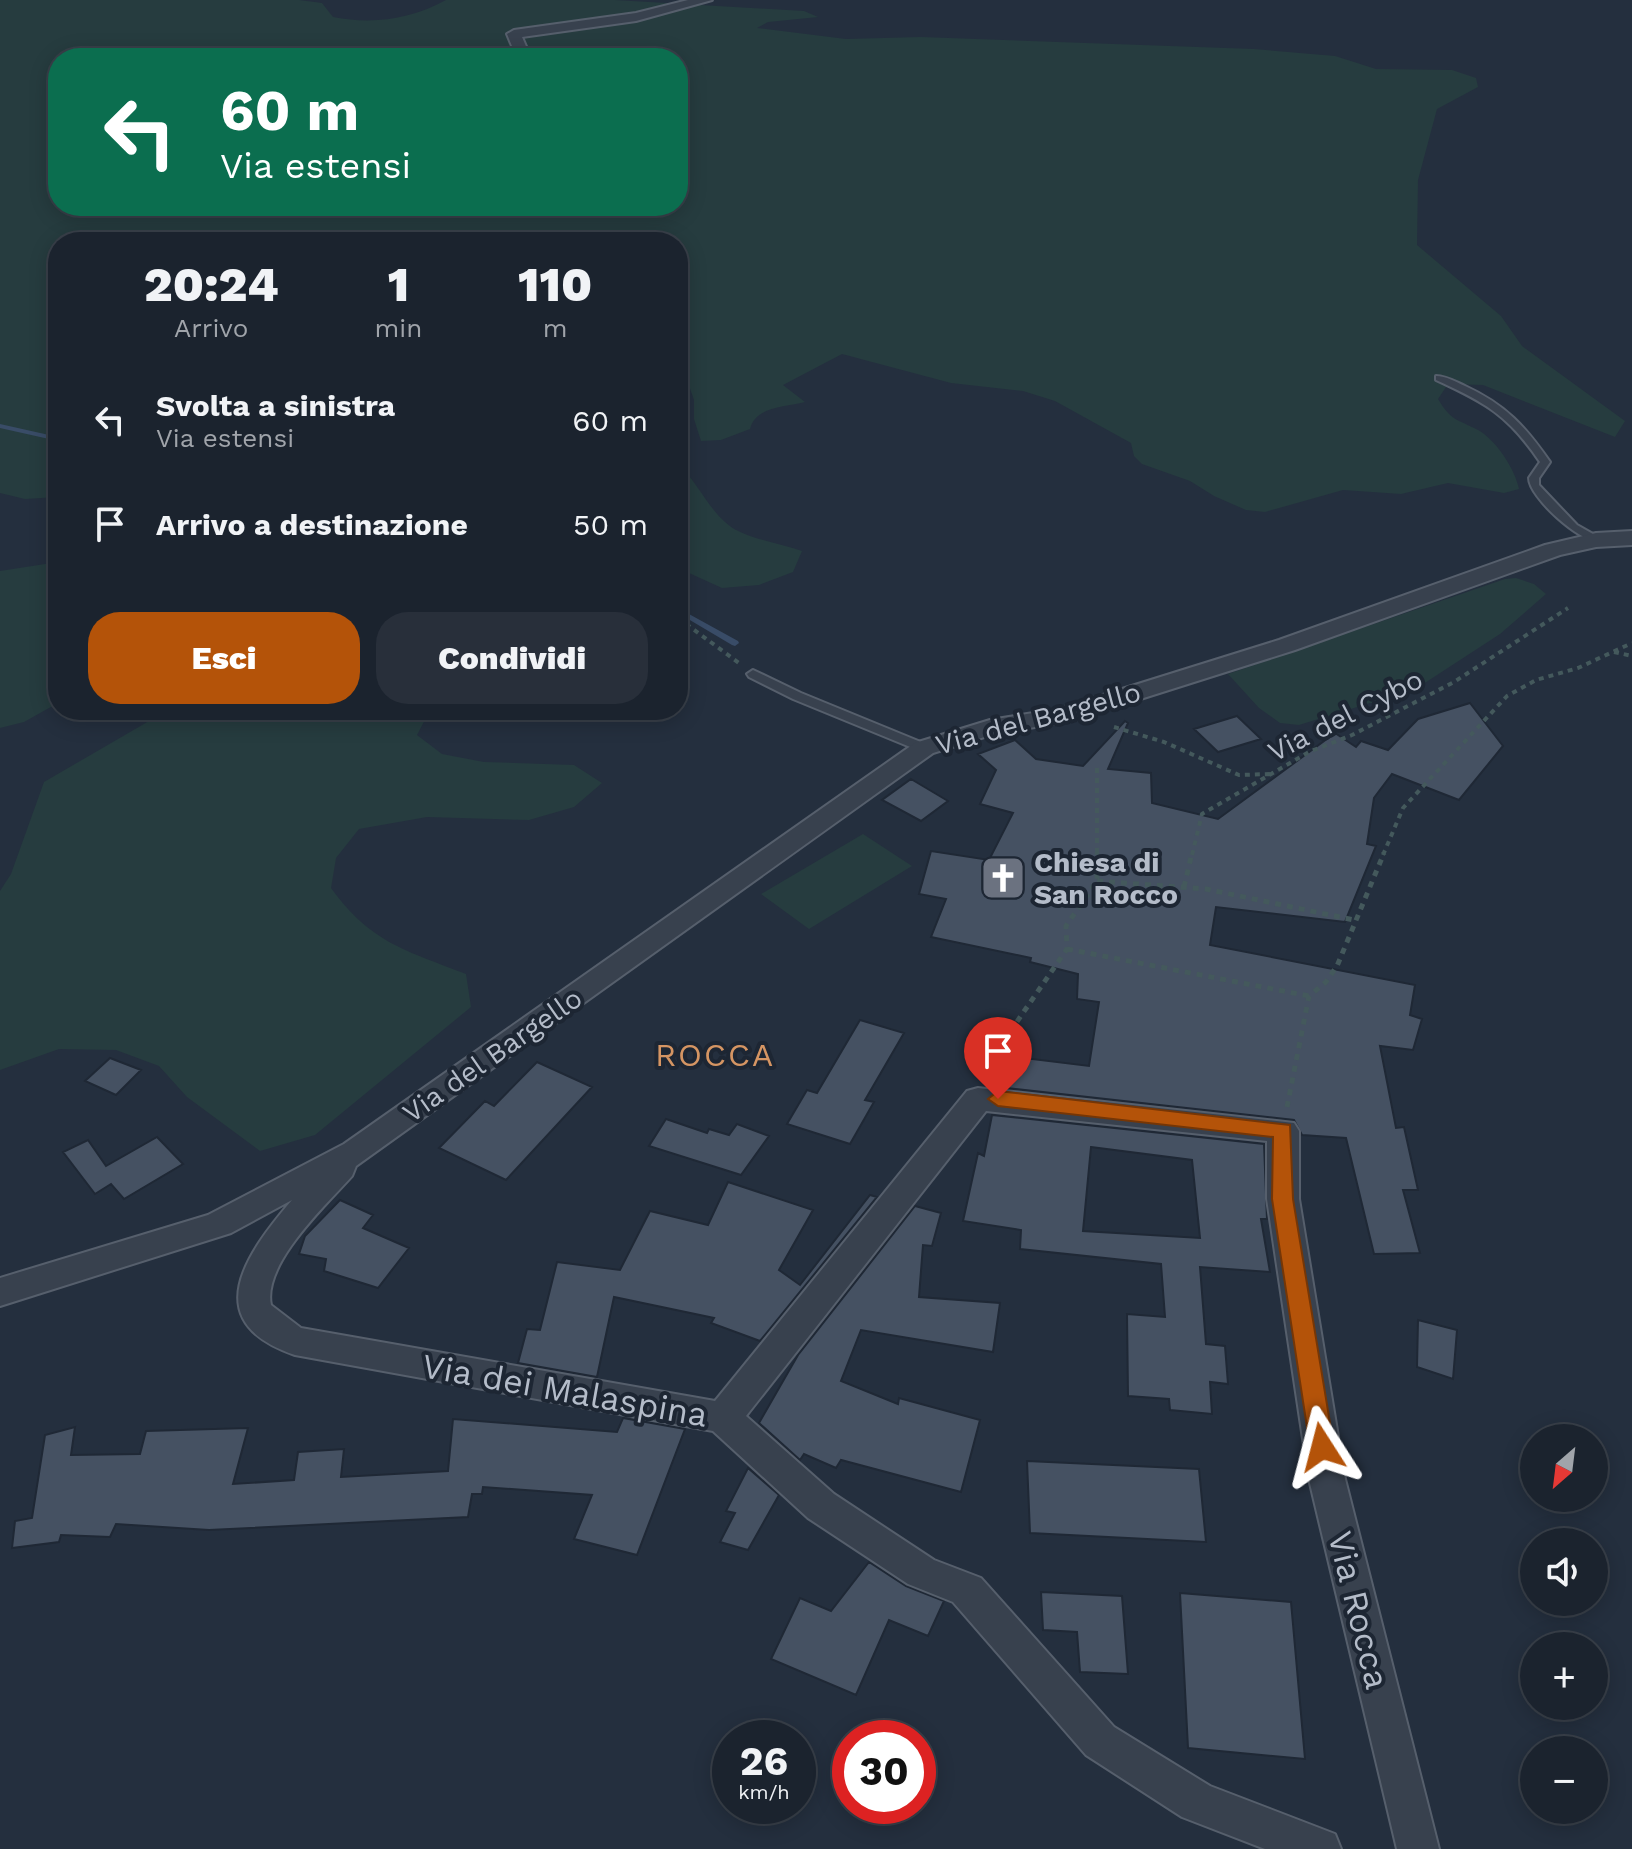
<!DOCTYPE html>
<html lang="it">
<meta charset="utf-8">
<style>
body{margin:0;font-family:"Work Sans",sans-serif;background:#282f3a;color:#f1f3f6;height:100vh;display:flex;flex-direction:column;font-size:30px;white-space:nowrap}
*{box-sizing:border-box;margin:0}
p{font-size:26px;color:#a0a4aa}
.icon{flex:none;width:44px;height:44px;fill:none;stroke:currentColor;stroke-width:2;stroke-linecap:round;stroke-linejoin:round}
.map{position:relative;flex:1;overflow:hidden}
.panel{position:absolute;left:48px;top:232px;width:640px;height:488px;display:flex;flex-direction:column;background:#1b232e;border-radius:32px;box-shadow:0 4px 20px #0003,0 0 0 2px #39404a}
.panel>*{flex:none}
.banner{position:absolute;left:48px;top:48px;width:640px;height:168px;border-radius:32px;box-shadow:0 4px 20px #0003,0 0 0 2px #39404a;background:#0b6e4f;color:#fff;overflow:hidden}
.needle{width:52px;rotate:208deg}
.buttons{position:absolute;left:1520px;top:1424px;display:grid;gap:16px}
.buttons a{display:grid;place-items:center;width:88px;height:88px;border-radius:50%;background:#1b232e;box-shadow:0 4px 20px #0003,0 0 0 2px #39404a;font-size:40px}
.speed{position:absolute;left:712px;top:1720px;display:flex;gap:16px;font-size:40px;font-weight:700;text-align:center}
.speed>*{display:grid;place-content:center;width:104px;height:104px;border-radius:50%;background:#1b232e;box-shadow:0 4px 20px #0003,0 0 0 2px #39404a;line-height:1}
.speed small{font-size:20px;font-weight:400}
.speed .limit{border:12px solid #d22;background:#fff;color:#111}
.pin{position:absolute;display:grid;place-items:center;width:68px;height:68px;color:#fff;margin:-82px -34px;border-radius:50% 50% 50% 0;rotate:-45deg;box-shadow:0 0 8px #0007}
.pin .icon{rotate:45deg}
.me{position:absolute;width:88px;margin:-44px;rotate:351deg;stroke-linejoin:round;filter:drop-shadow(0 0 6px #0008)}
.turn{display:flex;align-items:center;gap:28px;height:168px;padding:0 40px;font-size:36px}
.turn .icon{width:104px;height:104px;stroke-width:2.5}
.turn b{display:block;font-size:56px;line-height:68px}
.eta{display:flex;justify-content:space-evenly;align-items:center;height:136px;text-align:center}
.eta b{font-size:48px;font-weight:800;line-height:56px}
.cta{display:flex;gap:16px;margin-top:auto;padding:16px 40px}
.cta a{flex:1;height:92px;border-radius:32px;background:#b45309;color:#fff;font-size:32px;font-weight:800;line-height:92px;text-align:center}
.cta a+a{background:#282f3a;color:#f1f3f6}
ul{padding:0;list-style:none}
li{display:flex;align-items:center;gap:24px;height:104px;padding:0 40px}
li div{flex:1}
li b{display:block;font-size:30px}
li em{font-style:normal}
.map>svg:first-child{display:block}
.green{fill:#263c3f;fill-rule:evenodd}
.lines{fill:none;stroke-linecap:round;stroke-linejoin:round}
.stream{fill:#394c67;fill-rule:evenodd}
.building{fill:#455162;stroke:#1f2835;stroke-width:2;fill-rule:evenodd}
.lane-casing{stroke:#565f6c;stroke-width:4}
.street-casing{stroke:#565f6c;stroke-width:4}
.path-far1{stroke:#44595c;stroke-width:4;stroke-dasharray:5 5;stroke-linecap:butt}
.path{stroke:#44595c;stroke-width:5;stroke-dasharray:6 6;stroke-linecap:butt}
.lane{fill:#38414e;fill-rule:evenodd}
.street{fill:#38414e;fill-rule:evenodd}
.route{fill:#b45309;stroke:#753606;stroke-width:2}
.labels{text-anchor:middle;stroke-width:8;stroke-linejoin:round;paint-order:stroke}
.street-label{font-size:28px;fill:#b4bcc9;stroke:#1d2633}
.poi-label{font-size:28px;font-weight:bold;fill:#b4bcc9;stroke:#1d2633;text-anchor:start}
.quarter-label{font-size:32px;letter-spacing:2px;fill:#d59563;stroke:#1d2633}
.near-street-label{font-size:34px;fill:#b4bcc9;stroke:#1d2633}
</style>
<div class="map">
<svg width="1632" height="1849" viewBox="0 0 1632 1849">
<rect width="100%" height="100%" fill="#242f3e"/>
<path class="green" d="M0 0H299L322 3 333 17C373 25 411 19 446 0H615L804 11 818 17 768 22 757 28 846 39 921 37 1254 49 1335 56 1376 69 1452 70 1476 78 1478 87 1437 109 1418 180 1417 245 1501 316 1522 346 1625 421 1615 437 1483 385 1448 384 1438 399C1451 421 1457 419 1478 430 1496 440 1515 469 1519 489L1504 493 1448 483 1401 494 1343 490 1265 512 1246 510 1214 496 1190 481 1142 464 1134 456 1131 443 1055 401 1023 391 951 383 842 354 783 385 805 402C785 407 756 406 750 429L721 440 701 441 694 419V400L678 354V242H58V497L25 499 0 493ZM58 58H678V206H58Z
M678 464C699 483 711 516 736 530 755 540 782 544 802 551L793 572 759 585 722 588 678 568Z
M58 562V703L24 722 0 728V571Z
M1516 578 1534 584 1546 594 1500 634 1414 690 1387 703H1370L1299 725 1280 723 1259 708 1228 674 1505 579Z
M168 710H430L417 735 442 754 484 762 574 765 602 783 574 807 529 820 427 817 359 829 336 858 331 888C371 943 405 950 466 974L471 1007 315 1135 260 1151 187 1097 159 1066 116 1050 59 1049 0 1070V891L11 874 44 782Z
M548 710H667C628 728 589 718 548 710Z
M863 834 912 866 809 929 761 894Z"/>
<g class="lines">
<path class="stream" d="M0 424 58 437V441L0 428Z
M678 608 738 641 739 643 735 646 732 645 678 613Z"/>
</g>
<path class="building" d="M1470 703 1503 746 1459 800 1392 774 1374 798 1367 844 1376 846 1345 922 1216 907 1210 945 1415 985 1410 1015 1422 1019 1413 1050 1380 1046 1396 1128 1404 1127 1418 1190H1403L1420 1253 1374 1254 1346 1138 1302 1135 1294 1120 997 1087 1008 1056 1089 1066 1099 1002 1077 999 1078 974 1030 962 1031 958 931 937 946 899 919 894 931 851 989 860 1013 813 980 804 996 770 978 754 1015 740 1036 759 1083 766 1125 721 1128 723 1108 769 1151 773 1152 803 1218 819 1335 733 1356 747 1361 741 1388 750 1418 719Z
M1237 716 1261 739 1218 752 1194 729Z
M911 779 948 801 921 821 882 800Z
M860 1020 904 1033 865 1100 874 1102 850 1144 787 1124 807 1090 817 1093Z
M110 1058 141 1070 116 1095 85 1081Z
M537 1062 592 1087 506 1180 439 1148 485 1101 494 1106Z
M992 1115 1264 1144 1267 1219H1261L1270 1272 1200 1267 1206 1344 1225 1346 1228 1384 1210 1382 1212 1414 1170 1410 1169 1399 1128 1396 1127 1314 1165 1317 1161 1264 1020 1249 1021 1230 963 1221 978 1153 984 1156ZM1091 1147 1192 1160 1200 1238 1083 1231Z
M666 1119 707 1133 709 1129 729 1135 737 1124 769 1136 741 1175 649 1146Z
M157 1137 183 1164 124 1199 111 1184 95 1194 63 1152 88 1140 106 1166Z
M728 1182 813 1210 779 1270 800 1285 870 1195 877 1197 760 1341 711 1323 714 1318 614 1297 597 1377 518 1363 527 1329 540 1330 557 1262 620 1270 650 1211 708 1225Z
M340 1200 373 1215 363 1228 409 1248 378 1288 324 1271 326 1259 299 1254 305 1236Z
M915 1206 941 1213 932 1246 923 1245 919 1297 1000 1303 993 1352 861 1330 841 1381 898 1404 899 1398 980 1420 961 1492 841 1460 836 1468 804 1454 800 1460 759 1423 798 1355Z
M1418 1320 1457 1330 1453 1379 1417 1367Z
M623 1418 685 1429 637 1555 574 1539 592 1495 483 1487 482 1494H472L468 1517 209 1530 116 1524 110 1537 61 1535 59 1542 12 1548 15 1521 32 1518 45 1435 75 1427 71 1455 140 1454 146 1431 248 1428 233 1484 294 1480 298 1452 344 1449 341 1477 448 1471 453 1419 617 1432Z
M1027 1461 1199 1469 1206 1542 1030 1533Z
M748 1468 779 1495 748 1550 720 1542 735 1513 726 1511Z
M869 1562 906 1586 944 1601 928 1636 889 1620 856 1695 771 1659 800 1598 831 1611Z
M1041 1592 1122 1596 1128 1674 1080 1672 1077 1632 1043 1630Z
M1180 1593 1291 1602 1305 1759 1188 1748Z"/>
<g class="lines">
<g class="lane-casing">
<path id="lane" d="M1436 376C1446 376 1456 382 1465 386 1506 405 1525 426 1550 462L1539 478V485L1577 525 1600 538V542C1580 543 1529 497 1529 478L1540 462C1508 415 1486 403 1436 380Z
M753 670 801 693 928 745 930 748 924 752 920 751 793 699 749 677 747 674Z"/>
</g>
<g class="street-casing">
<path id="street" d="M688 0H712L636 21 522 37 531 58H517L507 34 514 30 636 13Z
M1632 531V545L1596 547 1560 555 1295 650 1071 721 994 734 933 753 356 1166 352 1176C327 1204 262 1264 271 1305L301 1328 715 1401 967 1091 978 1088 1294 1123 1299 1131V1199L1345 1479 1439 1849H1397L1309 1479 1267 1199V1141L986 1111 746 1416 834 1494 934 1560 981 1578 1114 1727 1210 1786 1335 1834 1341 1849H1265L1182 1817 1086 1755 953 1602 908 1584 808 1518 713 1431 295 1355C197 1322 246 1254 292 1200L231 1233 0 1306V1278L208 1215 344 1144 915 743 990 720 1058 709 1279 640 1545 545 1596 533Z"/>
</g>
<path class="path-far1" d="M678 618 739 663
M1614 652 1632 656
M1114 727 1164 742 1239 775 1271 774
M1097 768V855
M1192 855 1202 814 1309 752 1352 735 1454 682 1568 608
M1383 855 1403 808 1507 696 1536 680 1578 668 1632 643"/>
<path class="path" d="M1097 881 1206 889 1354 920
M1184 887 1192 853
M1067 949 1309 996
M983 1071 1067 949 1066 926 1097 881V853
M1287 1107 1309 996 1326 982 1337 966 1384 853"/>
<use href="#lane" class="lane"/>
<use href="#street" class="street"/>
</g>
<path class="route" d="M998 1091 1290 1125 1293 1199 1334 1447 1330 1455 1322 1458 1314 1455 1310 1447 1272 1199 1273 1137 998 1106 988 1099Z"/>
<defs>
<g id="church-square" transform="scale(2.3)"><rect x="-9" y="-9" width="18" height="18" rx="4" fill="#6b7280" stroke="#1d2633"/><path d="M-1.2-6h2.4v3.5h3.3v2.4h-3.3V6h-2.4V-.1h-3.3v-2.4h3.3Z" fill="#fff"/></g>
</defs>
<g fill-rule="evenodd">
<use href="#church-square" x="1003" y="878"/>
</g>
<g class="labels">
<g class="street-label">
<text transform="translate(1345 715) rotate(-27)" y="10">Via del Cybo</text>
<text transform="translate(1038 718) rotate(-15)" y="10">Via del Bargello</text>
<text transform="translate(492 1055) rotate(-35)" y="10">Via del Bargello</text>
</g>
<g class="poi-label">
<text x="1034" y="872">Chiesa di<tspan x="1034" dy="32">San Rocco</tspan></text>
</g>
<g class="quarter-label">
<text x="715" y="1066">ROCCA</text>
</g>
<g class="near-street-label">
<text transform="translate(565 1390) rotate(10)" y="12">Via dei Malaspina</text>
<text transform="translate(1359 1610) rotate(76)" y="12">Via Rocca</text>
</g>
</g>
</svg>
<div class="buttons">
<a><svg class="needle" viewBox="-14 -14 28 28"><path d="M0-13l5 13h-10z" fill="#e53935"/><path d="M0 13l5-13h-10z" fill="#a0a4aa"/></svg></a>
<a><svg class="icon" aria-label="sound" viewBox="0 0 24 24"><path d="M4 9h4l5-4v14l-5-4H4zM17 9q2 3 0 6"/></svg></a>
<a>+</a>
<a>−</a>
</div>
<div class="speed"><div>26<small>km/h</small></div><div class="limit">30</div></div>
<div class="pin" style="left:998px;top:1099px;background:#d93025"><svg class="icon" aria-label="arrive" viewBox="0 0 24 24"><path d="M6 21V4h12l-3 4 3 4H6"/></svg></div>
<svg class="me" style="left:1322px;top:1447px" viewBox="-20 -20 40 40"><path d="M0-17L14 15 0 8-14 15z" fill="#b45309" stroke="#fff" stroke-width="4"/></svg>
<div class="banner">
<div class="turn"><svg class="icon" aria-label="left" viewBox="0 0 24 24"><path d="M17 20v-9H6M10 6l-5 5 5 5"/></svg><div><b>60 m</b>Via estensi</div></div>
</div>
<section class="panel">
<div class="eta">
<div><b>20:24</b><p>Arrivo</p></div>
<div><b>1</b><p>min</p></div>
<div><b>110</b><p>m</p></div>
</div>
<ul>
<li><svg class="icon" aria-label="left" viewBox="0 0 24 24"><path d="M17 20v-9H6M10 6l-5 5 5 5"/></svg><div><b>Svolta a sinistra</b><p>Via estensi</p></div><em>60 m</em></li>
<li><svg class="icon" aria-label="arrive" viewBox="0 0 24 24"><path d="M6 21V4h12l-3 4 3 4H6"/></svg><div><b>Arrivo a destinazione</b></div><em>50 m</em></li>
</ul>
<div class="cta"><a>Esci</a><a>Condividi</a></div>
</section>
</div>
